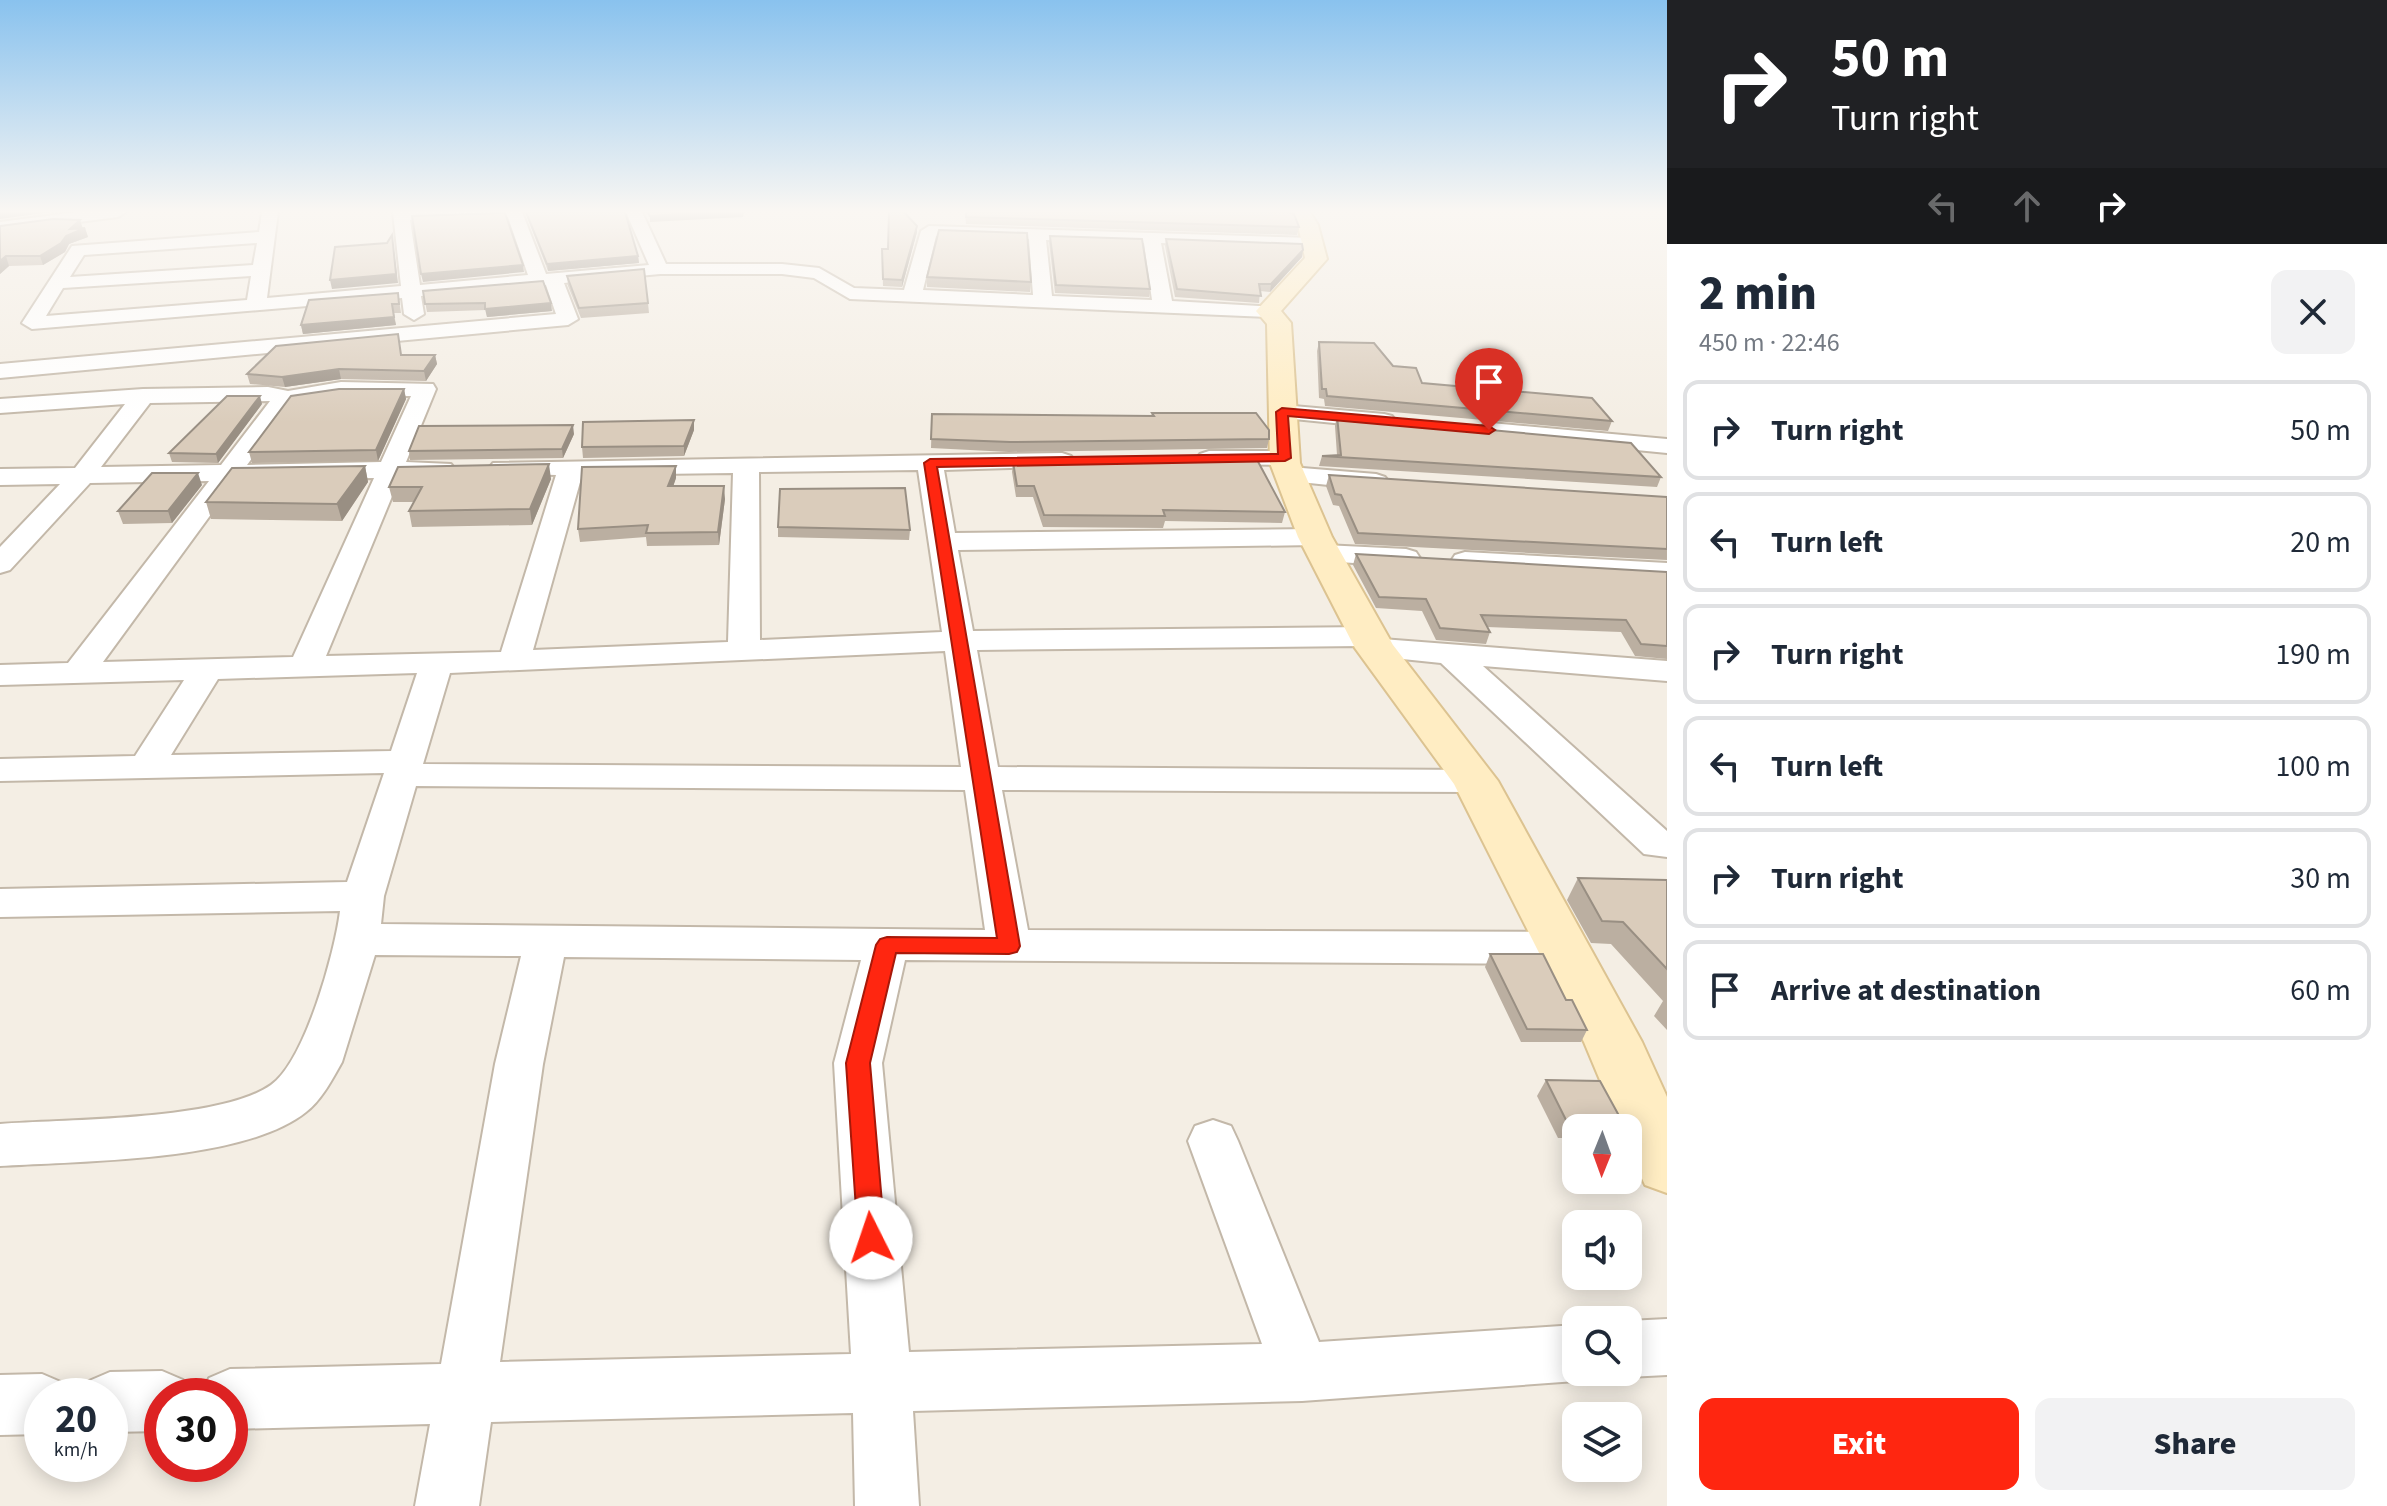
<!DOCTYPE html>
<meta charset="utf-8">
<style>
body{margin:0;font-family:"Source Sans 3",sans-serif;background:#f2f2f3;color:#1f2937;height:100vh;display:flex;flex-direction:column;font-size:30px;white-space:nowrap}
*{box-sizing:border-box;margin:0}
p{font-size:26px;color:#747a83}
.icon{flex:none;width:44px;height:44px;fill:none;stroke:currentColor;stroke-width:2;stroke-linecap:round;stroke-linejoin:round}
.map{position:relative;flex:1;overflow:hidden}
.side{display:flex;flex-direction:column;background:#fff;width:720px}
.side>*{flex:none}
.hud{background:#202124;color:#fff;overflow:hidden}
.needle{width:52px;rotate:181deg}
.tools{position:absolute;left:1562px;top:1114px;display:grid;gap:16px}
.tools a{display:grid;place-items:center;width:80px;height:80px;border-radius:16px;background:#fff;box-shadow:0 4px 20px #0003;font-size:40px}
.speed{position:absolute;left:24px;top:1378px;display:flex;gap:16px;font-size:40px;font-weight:700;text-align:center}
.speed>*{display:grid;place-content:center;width:104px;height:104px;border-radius:50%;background:#fff;box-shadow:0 4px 20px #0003;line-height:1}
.speed small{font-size:20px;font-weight:400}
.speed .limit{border:12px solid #d22;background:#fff;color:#111}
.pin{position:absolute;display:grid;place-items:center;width:68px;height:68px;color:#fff;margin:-82px -34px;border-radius:50% 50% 50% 0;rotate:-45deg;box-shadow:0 0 8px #0007}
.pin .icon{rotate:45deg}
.me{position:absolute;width:88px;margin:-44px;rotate:356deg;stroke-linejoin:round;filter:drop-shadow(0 0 6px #0008)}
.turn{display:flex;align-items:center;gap:28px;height:168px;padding:0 32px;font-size:36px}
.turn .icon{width:104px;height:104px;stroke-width:2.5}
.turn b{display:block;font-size:56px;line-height:68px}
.lanes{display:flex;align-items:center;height:76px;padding:0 32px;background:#0003;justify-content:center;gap:40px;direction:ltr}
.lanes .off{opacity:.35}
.round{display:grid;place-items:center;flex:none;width:84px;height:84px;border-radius:16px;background:#f2f2f3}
.head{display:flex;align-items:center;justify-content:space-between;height:136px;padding:0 32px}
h1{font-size:48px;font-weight:800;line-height:60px}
.action{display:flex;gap:16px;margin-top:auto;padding:16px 32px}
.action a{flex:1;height:92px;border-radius:16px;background:#ff2610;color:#fff;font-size:32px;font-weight:800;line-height:92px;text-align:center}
.action a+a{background:#f2f2f3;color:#1f2937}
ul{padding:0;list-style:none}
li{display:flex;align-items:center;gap:24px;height:100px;margin:0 16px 12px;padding:0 16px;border:4px solid #e0e1e3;border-radius:16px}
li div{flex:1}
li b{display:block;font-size:30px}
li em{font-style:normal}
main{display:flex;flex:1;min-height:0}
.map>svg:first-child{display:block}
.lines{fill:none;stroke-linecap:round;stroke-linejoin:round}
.street-casing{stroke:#c3b8a9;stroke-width:4}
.secondary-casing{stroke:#dcc391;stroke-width:4}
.street{fill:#fff;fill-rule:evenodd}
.secondary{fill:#ffedc3;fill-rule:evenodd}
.wall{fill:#bbafa1}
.shaded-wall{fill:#998f83}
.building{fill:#daccbb;stroke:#998f83;stroke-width:2}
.route{fill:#ff2610;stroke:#a6190a;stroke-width:2}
</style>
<main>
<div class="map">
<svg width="1667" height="1506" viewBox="0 0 1667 1506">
<rect width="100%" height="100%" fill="#f4eee4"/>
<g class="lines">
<g class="street-casing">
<path id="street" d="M77 212H126L118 217 0 232V222Z
M262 212H278L267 298 401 286 393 212H522L546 274 649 265 626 212H642L666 264H782L819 268 854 288 904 290 921 231 929 226 1312 238 1320 243 1312 248 1161 243 1172 301 1275 307 1278 311 1268 317 850 299 814 278 782 274H660L564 283 578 319 568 325 0 378V364L556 314 546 285 421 296 424 314 414 320 404 314 402 298 32 329 22 323 72 246 259 232ZM508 217 528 275 420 285 410 220ZM936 236 1029 239 1033 295 923 290ZM1046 240 1144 243 1152 300 1052 296ZM257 243 253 265 70 277 84 255ZM251 276 247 300 46 316 63 288Z
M341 382 433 384 436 389 406 462 451 464 455 469 451 474 400 477 326 656 501 652 556 475 493 473 489 468 493 463 1062 453 1071 456 1075 461 1071 466 944 470 955 533 1315 529 1325 531 1329 537 1325 543 1315 545 958 550 973 631 1368 627 1379 629 1384 636 1382 639 1667 661V681L1483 666 1667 831V857L1644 854 1441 663 1364 655 1361 646 977 650 998 767 1475 770 1488 773 1494 781 1488 789 1475 792 1002 790 1028 930 1562 932 1577 937 1584 948 1577 959 1562 964 905 960 882 1063 909 1352 1262 1344 1188 1141 1195 1126 1213 1120 1231 1126 1238 1141 1319 1342 1576 1325V1372L1597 1373 1576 1381 1302 1401 913 1411 919 1506H855L853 1413 491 1422 479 1506H415L430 1424 230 1429V1396H201L209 1378 230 1369 441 1364 495 1064 521 956 375 955 342 1062C333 1078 321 1101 306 1112 244 1162 80 1161 0 1166V1124C66 1119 220 1121 271 1085 305 1061 335 952 340 911L0 917V889L347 882 384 773 0 781V759L135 756 184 680 0 685V665L68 663 209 481 90 483 10 570 0 573V547L60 484 0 485V469L75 468 125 404 0 413V399L143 389 268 387 288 391ZM341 396H411L381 462 247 465 293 402ZM270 401 221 465 101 467 150 403ZM918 470 942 632 760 640 759 472ZM733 473 728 642 533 650 582 475ZM374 478 293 657 103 662 236 480ZM945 651 961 767 423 764 450 673ZM417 673 391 751 171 755 218 679ZM416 786 965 790 985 930 381 924 384 896ZM564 957 861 960 834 1063 851 1354 500 1362 543 1064Z
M1282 405 1384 414 1392 416 1396 421 1392 426 1384 428 1274 417 1270 412 1274 407Z
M1491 423 1667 439V453L1483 435 1479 430 1483 425Z
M1209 451H1285L1294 453 1297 458 1294 463 1285 465 1200 464 1196 459 1200 454Z
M1290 467 1376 474 1385 477 1389 482 1385 487 1376 490 1281 480 1277 475 1281 470Z
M1324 545 1406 549 1416 552 1420 558 1416 564 1406 567 1314 560 1310 554 1314 548Z
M1465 552 1667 563V581L1455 567 1451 561 1455 555Z
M1667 1319V1375L1628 1377 1615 1372H1628V1321Z
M162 1371 183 1380 190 1396H162V1431L110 1432V1396H82L89 1381 110 1372Z
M42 1374 63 1383 69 1396H42V1434L0 1435V1375Z"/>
</g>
<g class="secondary-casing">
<path id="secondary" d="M1291 212H1310L1318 225 1327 259 1281 311 1291 323 1300 463 1332 537 1393 645 1498 781 1642 1042 1667 1097V1193L1645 1185 1628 1148V1128H1620L1584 1042 1454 784 1355 648 1298 537 1270 463 1267 324 1256 311 1305 258 1298 225Z"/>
</g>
<use href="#street" class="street"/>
<use href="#secondary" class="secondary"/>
</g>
<path class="wall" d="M525 212H625L638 256 639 263 548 271Z
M965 212H1288L1299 227 1297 235 966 224Z
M0 226 85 228 88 237 69 244 65 252 43 265 9 266 0 274Z
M917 226V232L902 287 883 286 882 249H888Z
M1050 236 1150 289 1149 297 1055 293 1049 243Z
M1166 239 1302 257 1270 292 1260 291 1259 303 1175 297 1165 246Z
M567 276 648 303 649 313 581 318 568 286Z
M927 277 1031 282 1030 292 927 287Z
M423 291 552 311 487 317 486 310 427 312Z
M398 293 401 313H394L396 325 303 334 301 325Z
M1319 342 1393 366 1422 383 1612 421 1608 431 1325 406 1324 399 1319 398 1317 351Z
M402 355H435L437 364 426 381 341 379 285 387 250 384 247 374Z
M404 389 406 399 378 461 252 463 249 452Z
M262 404 218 463 172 462 169 453Z
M1152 413 1269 439 1267 448 1009 452 931 448 932 414 1151 416Z
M1337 416 1661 477 1657 487 1319 466 1322 456 1337 455 1335 426Z
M694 420V430L684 456 583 458 582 447Z
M574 434 563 458 410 460 409 451Z
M1013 462 1285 512 1282 523 1165 521 1163 528 1043 527 1033 497H1016L1012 472Z
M365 466 368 482 342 521 211 519 206 502Z
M1329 475 1667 497V560L1355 544 1339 506 1333 505 1326 486Z
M676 478 673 486 725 499 719 545 647 546 646 537 580 542 578 529Z
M551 479 532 525 412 527 409 511 414 502H393L389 487Z
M202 485 172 523 123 524 118 511Z
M778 527 910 530 909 540 778 537Z
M1356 554 1667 572V659L1635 656 1621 632 1487 627 1490 632 1486 644 1436 640 1422 611 1376 608 1353 565Z
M1578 878 1667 880V1030L1654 1016 1663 1001 1611 944 1591 943 1567 900Z
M1490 954 1566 1000 1587 1030 1581 1042H1521L1485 967Z
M1546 1080 1623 1123 1621 1128H1576V1138H1558L1537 1096Z"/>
<path class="shaded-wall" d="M0 212H51L0 219Z
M713 212H744L743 217 650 222V216Z
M80 220 83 229 85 228 88 237 69 244 65 252 43 265 40 256Z
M917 226V232L902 287V280Z
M392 235 398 283 332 289 330 280 396 274Z
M1303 250 1302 257 1270 292 1271 284Z
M6 256 9 266 0 274V261Z
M638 256 639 263 548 271 547 264Z
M523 265 524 272 423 282 421 274Z
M551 303 552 311 487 317 485 309Z
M394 317 396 325 303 334 301 325Z
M435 355 437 364 426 381 424 371Z
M339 369 341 379 285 387 282 377Z
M404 389 406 399 378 461 376 450Z
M260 396 262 404 218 463 216 454Z
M694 420V430L684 456V446Z
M573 425 574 434 563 458 562 449Z
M549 464 551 479 532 525 530 509Z
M365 466 368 482 342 521 337 504Z
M676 466V478L669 499 668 486Z
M198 473 202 485 172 523 168 511Z
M724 486 725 499 719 545 718 532Z"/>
<path class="building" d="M526 212H625L638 256 547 264Z
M647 212H713L650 216Z
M889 212H904L917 226 902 280 883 279 882 249H888Z
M966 212H1288L1294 214 1299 227 966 217Z
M505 213 523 265 421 274 412 216Z
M53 219 80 220 70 229 85 228 66 236 61 243 40 256H6L0 261V226Z
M939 230 1027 233 1031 282 927 277Z
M392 235 396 274 330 280 335 247 387 243Z
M1050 236 1142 239 1150 289 1056 285Z
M1166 239 1302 244 1303 250 1271 284H1259L1261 296 1177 289Z
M644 269 648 303 579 308 567 276Z
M543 281 551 303 485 309V303L425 304 423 291Z
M398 293 399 304H392L394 317 301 325 309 300Z
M398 334 401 355H435L424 371 339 369 282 377 247 374 276 346Z
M1319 342 1374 343 1393 366 1416 368 1422 383 1592 398 1612 421 1327 396 1326 389H1322Z
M339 389H404L376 450 249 452 291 396Z
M227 396H260L216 454 169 453Z
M1152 413H1256L1269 430V439L1010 442 931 439 932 414 1154 416Z
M1337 416 1631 443 1661 477 1322 456 1341 455Z
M694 420 684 446 582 447 583 422Z
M573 425 562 449 409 451 419 426Z
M1255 456 1285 512 1163 510 1165 516 1044 515 1034 486H1017L1013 462Z
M549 464 530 509 409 511 422 487H389L398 467Z
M365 466 337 504 206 502 232 468Z
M676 466 668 486H724L718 532 646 533 648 525 578 529 582 467Z
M152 473H198L168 511H118Z
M1329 475 1667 497V549L1358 533 1341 495 1335 494Z
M905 488 910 530 778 527 780 489Z
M1356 554 1667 572V646L1641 644 1626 620 1481 615 1490 632 1440 628 1426 599 1379 597Z
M1578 878 1667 880V969L1623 922 1602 921Z
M1490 954H1543L1566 1000H1572L1587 1030 1527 1029Z
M1546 1080 1600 1081 1623 1123 1567 1122Z"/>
<linearGradient id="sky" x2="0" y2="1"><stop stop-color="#89c2ee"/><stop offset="0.5" stop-color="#faf7f3"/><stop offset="1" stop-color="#faf7f3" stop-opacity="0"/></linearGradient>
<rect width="1667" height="423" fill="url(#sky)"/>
<path class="route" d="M1282 408 1489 426 1495 430 1489 434 1288 416 1291 458 1285 461 937 467 1020 946 1017 952 1009 954 896 953 870 1063 885 1238 881 1247 871 1250 862 1247 858 1238 846 1063 876 945 880 939 887 937 997 938 924 463 930 459 1278 454 1276 412Z"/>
</svg>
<div class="tools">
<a><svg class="needle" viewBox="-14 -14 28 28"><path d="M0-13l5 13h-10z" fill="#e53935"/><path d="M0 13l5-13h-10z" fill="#747a83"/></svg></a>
<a><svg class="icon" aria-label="sound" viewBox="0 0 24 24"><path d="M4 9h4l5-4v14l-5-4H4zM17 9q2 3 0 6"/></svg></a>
<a><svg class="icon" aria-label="search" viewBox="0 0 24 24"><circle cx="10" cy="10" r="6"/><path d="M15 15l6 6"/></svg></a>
<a><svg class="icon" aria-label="layers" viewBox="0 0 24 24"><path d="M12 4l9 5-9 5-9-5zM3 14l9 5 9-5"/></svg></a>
</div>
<div class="speed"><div>20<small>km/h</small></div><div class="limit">30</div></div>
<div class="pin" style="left:1489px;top:430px;background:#d93025"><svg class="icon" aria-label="arrive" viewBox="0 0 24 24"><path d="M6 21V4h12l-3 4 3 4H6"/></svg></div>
<svg class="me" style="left:871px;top:1238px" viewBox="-20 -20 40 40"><circle r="19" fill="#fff"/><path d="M0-13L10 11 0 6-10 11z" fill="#ff2610"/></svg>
</div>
<section class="side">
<div class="hud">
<div class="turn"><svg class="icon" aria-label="right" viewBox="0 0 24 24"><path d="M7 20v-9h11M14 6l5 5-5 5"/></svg><div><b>50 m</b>Turn right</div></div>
<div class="lanes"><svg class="icon off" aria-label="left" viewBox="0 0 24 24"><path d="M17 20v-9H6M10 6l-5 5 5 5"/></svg><svg class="icon off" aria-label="ahead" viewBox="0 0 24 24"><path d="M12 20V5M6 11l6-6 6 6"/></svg><svg class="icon" aria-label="right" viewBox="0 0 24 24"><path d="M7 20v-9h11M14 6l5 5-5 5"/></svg></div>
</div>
<div class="head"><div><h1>2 min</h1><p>450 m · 22:46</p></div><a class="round"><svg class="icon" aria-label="close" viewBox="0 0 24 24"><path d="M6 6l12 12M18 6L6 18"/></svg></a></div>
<ul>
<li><svg class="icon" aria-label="right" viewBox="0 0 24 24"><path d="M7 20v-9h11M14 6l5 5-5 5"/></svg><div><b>Turn right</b></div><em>50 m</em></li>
<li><svg class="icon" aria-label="left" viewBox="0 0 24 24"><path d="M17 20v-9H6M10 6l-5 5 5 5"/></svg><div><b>Turn left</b></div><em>20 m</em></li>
<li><svg class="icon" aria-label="right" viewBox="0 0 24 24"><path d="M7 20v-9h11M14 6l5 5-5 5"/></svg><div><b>Turn right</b></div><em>190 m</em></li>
<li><svg class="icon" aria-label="left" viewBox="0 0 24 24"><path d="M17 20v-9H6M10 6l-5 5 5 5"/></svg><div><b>Turn left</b></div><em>100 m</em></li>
<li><svg class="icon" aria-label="right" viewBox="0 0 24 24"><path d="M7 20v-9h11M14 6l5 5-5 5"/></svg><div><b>Turn right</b></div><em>30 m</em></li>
<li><svg class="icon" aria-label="arrive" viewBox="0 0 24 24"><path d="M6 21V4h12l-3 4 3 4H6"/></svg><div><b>Arrive at destination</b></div><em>60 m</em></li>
</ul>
<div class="action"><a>Exit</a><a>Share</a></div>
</section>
</main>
